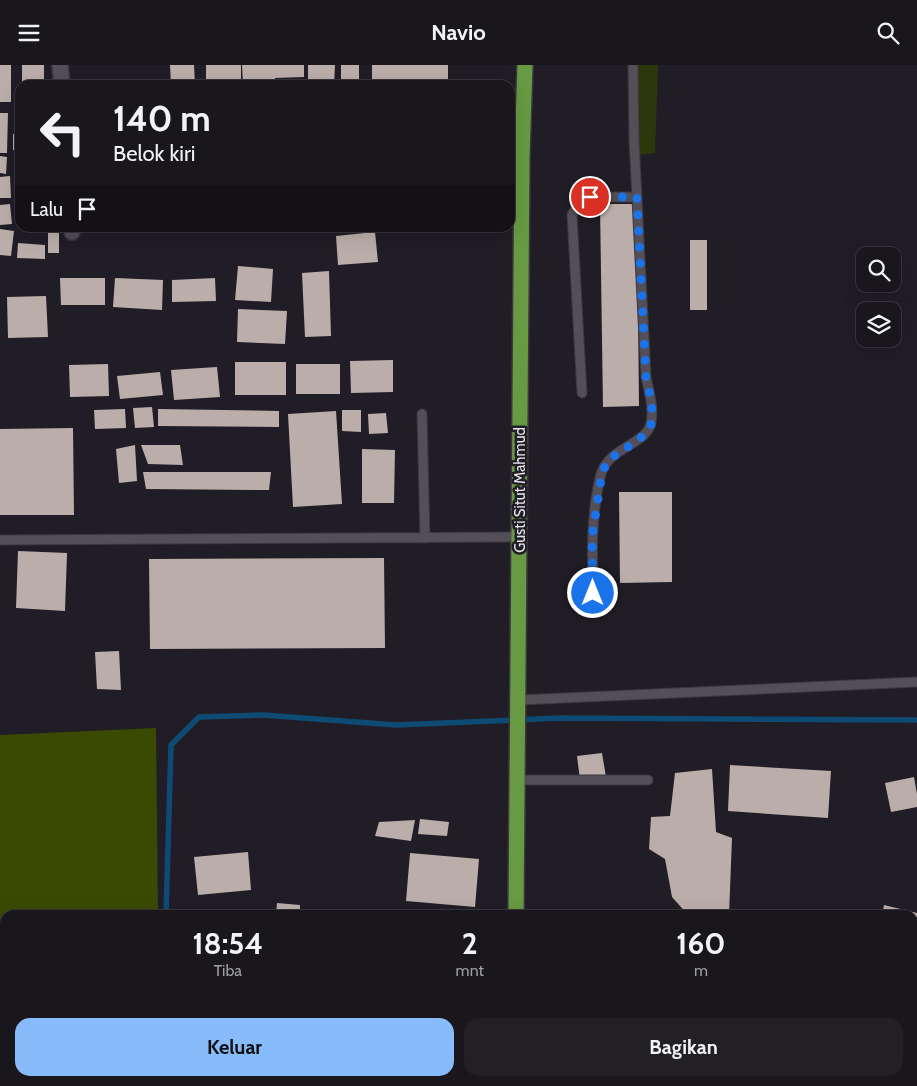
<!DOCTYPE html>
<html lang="id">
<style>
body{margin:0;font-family:Cabin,sans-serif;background:#221f25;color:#f1f3f6;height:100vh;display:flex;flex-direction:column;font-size:19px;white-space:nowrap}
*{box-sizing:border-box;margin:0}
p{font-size:16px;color:#9f9fa3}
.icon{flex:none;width:28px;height:28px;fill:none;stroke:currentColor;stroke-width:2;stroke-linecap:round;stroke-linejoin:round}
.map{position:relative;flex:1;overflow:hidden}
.side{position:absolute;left:0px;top:845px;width:918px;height:176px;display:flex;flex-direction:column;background:#19161c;border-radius:15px 15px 0 0;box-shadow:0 5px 20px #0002,0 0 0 1px #37353b}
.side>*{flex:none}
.hud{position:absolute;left:15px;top:15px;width:500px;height:152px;border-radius:15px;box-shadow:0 5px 20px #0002,0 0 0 1px #37353b;background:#19161c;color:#f1f3f6;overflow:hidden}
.buttons{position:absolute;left:856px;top:182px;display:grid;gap:10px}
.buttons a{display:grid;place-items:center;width:45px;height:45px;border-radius:10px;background:#19161c;box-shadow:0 5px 20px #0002,0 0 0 1px #37353b;font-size:25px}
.pin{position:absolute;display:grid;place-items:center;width:42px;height:42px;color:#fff;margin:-21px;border:2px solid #fff;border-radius:50%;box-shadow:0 1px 5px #0007}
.me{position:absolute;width:55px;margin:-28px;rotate:0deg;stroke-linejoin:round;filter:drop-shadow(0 0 4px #0008)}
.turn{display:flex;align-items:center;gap:18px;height:105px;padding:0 15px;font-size:22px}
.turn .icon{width:65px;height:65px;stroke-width:2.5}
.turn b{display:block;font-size:35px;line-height:42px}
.then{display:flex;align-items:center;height:48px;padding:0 15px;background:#0003;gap:10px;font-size:19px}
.eta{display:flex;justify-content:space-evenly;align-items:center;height:85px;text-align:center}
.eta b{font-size:30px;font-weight:800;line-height:35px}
.cta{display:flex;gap:10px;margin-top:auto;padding:10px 15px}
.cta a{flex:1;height:58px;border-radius:15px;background:#87bbfb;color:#111;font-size:20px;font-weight:800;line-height:58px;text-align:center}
.cta a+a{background:#221f25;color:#f1f3f6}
header{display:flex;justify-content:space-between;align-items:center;height:65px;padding:0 15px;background:#19161c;font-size:22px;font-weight:800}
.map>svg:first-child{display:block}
.green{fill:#2c370b}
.forest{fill:#3a4a03}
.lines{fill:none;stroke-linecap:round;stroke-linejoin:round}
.stream{stroke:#0e4b74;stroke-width:5.5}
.building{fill:#bbaeaa}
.service-casing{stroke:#3b383f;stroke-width:11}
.minor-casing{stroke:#3b383f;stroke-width:18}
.trunk-casing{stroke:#3b383f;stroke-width:18}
.service{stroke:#534e58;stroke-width:9}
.minor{stroke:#534e58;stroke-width:15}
.trunk{stroke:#679a42;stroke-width:15}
.route{stroke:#1a73e8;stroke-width:9;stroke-dasharray:0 16.2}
.labels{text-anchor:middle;stroke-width:5;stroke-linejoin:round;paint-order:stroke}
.street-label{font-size:15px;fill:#e7e5ea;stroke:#211d26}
</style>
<header><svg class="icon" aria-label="menu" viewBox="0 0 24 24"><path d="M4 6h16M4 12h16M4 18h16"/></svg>Navio<svg class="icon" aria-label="search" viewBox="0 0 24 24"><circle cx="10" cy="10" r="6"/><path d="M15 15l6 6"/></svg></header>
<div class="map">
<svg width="917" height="1021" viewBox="0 0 917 1021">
<rect width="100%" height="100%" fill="#211d26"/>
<path class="green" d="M638 0H658L655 88 639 90Z"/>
<path class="forest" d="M156 663 158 850H5V985L0 984V670Z"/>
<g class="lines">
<path class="stream" d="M166 850 171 680 199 652 263 650 396 660 561 653 917 655
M174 1016 176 1021
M0 1019 8 1021"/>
</g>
<path class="building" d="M0 0H11V37H0Z
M22 0H44V20H22Z
M170 0H194L195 20H171Z
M206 0H241V20H206Z
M242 0H304V12L275 13V20H243Z
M308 0H335L334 20H308Z
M341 0H359V20H341Z
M372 0H448V20H372Z
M129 14H162L163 20H129Z
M20 47V61L15 62 14 48Z
M0 48H8L7 88H0Z
M13 69H20V85H13Z
M15 89H20V110L15 109Z
M0 91 7 92 6 109 0 108Z
M10 111 11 133H0V112Z
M10 139 12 159 0 160V140Z
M600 139H637L639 341 603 342Z
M0 164 14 166 11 191 0 190Z
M48 165H59V188H48Z
M375 167 378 197 338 200 336 171Z
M690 175H707V245H690Z
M18 178 45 180V194L17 193Z
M238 201 273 204 271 237 235 235Z
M329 206 331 271 305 272 302 208Z
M60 213H105V240H61Z
M115 213 163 215 162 245 113 242Z
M215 213 216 236 172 237V215Z
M46 231 48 272 8 273 7 232Z
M238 244 287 246 285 279 237 277Z
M393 295V327L351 328 350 296Z
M235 297H286V330H235Z
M108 299 109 331 70 332 69 300Z
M296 299H340V329H296Z
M217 302 220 332 174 335 171 305Z
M160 307 163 330 120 334 117 311Z
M152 342 154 362 135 363 133 343Z
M125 344 126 363 95 364 94 345Z
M158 344 279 346V362L158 361Z
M342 345H361V367L342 366Z
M336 346 342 439 293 442 288 349Z
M386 348 388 368 369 369 368 349Z
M73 363 74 450H0V364Z
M135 380 137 416 119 418 116 384Z
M141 380H180L183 400 148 399Z
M362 384 395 385 394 438H362Z
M143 407H271L269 425 146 424Z
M619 427H672V517L620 518Z
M18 486 67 488 65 546 16 543Z
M384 493 385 583 150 584 149 494Z
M119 586 121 625 97 624 95 587Z
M602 688 606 712 580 715 577 691Z
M730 700 831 706 828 753 728 746Z
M712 704 716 767 732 773 729 850H688L672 832 665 794 649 784 651 752 670 751 675 708Z
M914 712 917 729V742L891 747 885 718Z
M420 754 449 757 447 771 418 769Z
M415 755 411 776 375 771 379 757Z
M248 787 251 825 198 830 194 792Z
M410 788 479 794 475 842 406 836Z
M277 838 300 840V850H276Z
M884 840 917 848V879L912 878V850H882Z
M190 1016H200L199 1021H189Z
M208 1016H229V1021H207Z
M237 1016H255V1021H236Z
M267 1016H279L278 1021H266Z
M284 1016H300V1021H284Z
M326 1016 342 1020V1021H325Z
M372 1016H441L442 1021H373Z
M580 1016H630V1021H580Z
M894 1016V1021H854V1019Z
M659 1017H685V1021H659Z
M713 1017 738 1019V1021H713Z"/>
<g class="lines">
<g class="service-casing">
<path id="service" d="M582 328 572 150 579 137 590 132H637
M422 349 425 473
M0 475 519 472
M593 528C592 489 591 447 601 409 609 382 647 379 651 358 654 342 649 327 646 312L634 74 633 0
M519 635 917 617
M518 715H648"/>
</g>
<g class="minor-casing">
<path id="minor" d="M60 0 62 20
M72 162V167
M912 888H917
M0 995 5 996
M95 1016 116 1021
M809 1016 810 1021"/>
</g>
<g class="trunk-casing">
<path id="trunk" d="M516 850 522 92 525 0
M518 1016V1021"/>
</g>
<use href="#service" class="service"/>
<use href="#minor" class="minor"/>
<use href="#trunk" class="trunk"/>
</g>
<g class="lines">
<path class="route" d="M590 132H637L646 312 652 340 651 360 640 374 608 395 602 408 592 472 593 528"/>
</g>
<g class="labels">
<g class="street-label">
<text transform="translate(520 425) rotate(-90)" y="5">Gusti Situt Mahmud</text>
</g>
</g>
</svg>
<div class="buttons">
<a><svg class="icon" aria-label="search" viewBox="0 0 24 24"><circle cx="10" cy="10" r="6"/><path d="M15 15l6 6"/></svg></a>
<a><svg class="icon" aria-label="layers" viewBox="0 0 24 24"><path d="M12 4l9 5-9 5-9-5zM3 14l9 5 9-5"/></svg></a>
</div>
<div class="pin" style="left:590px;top:132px;background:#d93025"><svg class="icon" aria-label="arrive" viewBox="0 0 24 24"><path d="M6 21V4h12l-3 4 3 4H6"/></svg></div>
<svg class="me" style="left:593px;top:528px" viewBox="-20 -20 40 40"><circle r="17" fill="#1a73e8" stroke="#fff" stroke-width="3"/><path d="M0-11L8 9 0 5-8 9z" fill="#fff"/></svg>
<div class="hud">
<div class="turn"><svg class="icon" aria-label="left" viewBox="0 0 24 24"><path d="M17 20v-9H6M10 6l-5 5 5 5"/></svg><div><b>140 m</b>Belok kiri</div></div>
<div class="then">Lalu<svg class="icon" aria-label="arrive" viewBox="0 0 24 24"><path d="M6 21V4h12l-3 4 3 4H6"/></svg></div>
</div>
<section class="side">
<div class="eta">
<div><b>18:54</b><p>Tiba</p></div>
<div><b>2</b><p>mnt</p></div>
<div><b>160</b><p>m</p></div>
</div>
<div class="cta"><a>Keluar</a><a>Bagikan</a></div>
</section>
</div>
